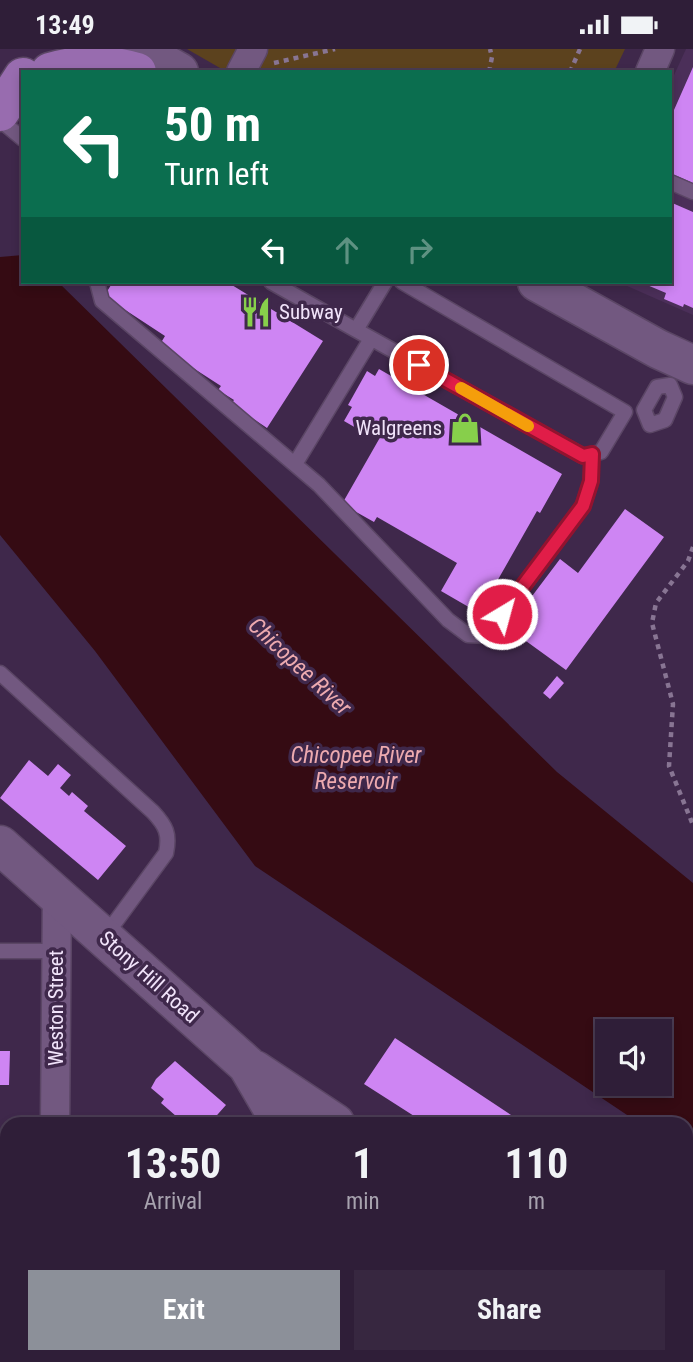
<!DOCTYPE html>
<style>
body{margin:0;font-family:"Roboto Condensed",sans-serif;background:#372740;color:#f1f3f6;height:100vh;display:flex;flex-direction:column;font-size:26px;white-space:nowrap}
*{box-sizing:border-box;margin:0}
p{font-size:23px;color:#a7a2ae}
.icon{flex:none;width:38px;height:38px;fill:none;stroke:currentColor;stroke-width:2;stroke-linecap:round;stroke-linejoin:round}
.map{position:relative;flex:1;overflow:hidden}
.sheet{position:absolute;left:0px;top:1068px;width:693px;height:247px;display:flex;flex-direction:column;background:#2f1e38;border-radius:21px 21px 0 0;box-shadow:0 4px 10px #0003,0 0 0 2px #4a3c53}
.sheet>*{flex:none}
.top-card{position:absolute;left:21px;top:21px;width:651px;height:214px;border-radius:0px;box-shadow:0 4px 10px #0003,0 0 0 2px #4a3c53;background:#0b6e4f;color:#fff;overflow:hidden}
.buttons{position:absolute;left:595px;top:970px;display:grid;gap:14px}
.buttons a{display:grid;place-items:center;width:77px;height:77px;border-radius:0px;background:#2f1e38;box-shadow:0 4px 10px #0003,0 0 0 2px #4a3c53;font-size:35px}
.pin{position:absolute;display:grid;place-items:center;width:60px;height:60px;color:#fff;margin:-30px;border:4px solid #fff;border-radius:50%;box-shadow:0 2px 7px #0007}
.me{position:absolute;width:77px;margin:-38px;rotate:37deg;stroke-linejoin:round;filter:drop-shadow(0 0 5px #0008)}
.turn{display:flex;align-items:center;gap:24px;height:147px;padding:0 28px;font-size:32px}
.turn .icon{width:91px;height:91px;stroke-width:2.5}
.turn b{display:block;font-size:49px;line-height:60px}
.lanes{display:flex;align-items:center;height:66px;padding:0 28px;background:#0003;justify-content:center;gap:35px;direction:ltr}
.lanes .off{opacity:.35}
.eta{display:flex;justify-content:space-evenly;align-items:center;height:119px;text-align:center}
.eta b{font-size:42px;font-weight:700;line-height:49px}
.primary-button{display:flex;gap:14px;margin-top:auto;padding:14px 28px}
.primary-button a{flex:1;height:80px;border-radius:0px;background:#8c9099;color:#fff;font-size:28px;font-weight:700;line-height:80px;text-align:center}
.primary-button a+a{background:#372740;color:#f1f3f6}
.status{display:flex;justify-content:space-between;align-items:center;height:49px;padding:0 35px;background:#2f1e38;direction:ltr}
.status svg{height:19px;fill:currentColor}
.map>svg:first-child{display:block}
.built{fill:#4b2f59}
.green{fill:#5c421e}
.water{fill:#350b13;fill-rule:evenodd}
.building{fill:#ce85f3}
.lines{fill:none;stroke-linecap:round;stroke-linejoin:round}
.lane-casing{stroke:#5b4665;stroke-width:17}
.street-casing{stroke:#5b4665;stroke-width:31}
.secondary-casing{stroke:#5b4665;stroke-width:41}
.primary-casing{stroke:#5b4665;stroke-width:41}
.path{stroke:#887593;stroke-width:4.5;stroke-dasharray:5 5;stroke-linecap:butt}
.lane{stroke:#725880;stroke-width:14}
.street{stroke:#725880;stroke-width:28}
.secondary{stroke:#725880;stroke-width:38}
.primary{stroke:#986caf;stroke-width:38}
.route-casing{stroke:#92132f;stroke-width:18}
.route{stroke:#e11d48;stroke-width:12}
.slow{stroke:#f59e0b;stroke-width:12}
.labels{text-anchor:middle;stroke-width:7;stroke-linejoin:round;paint-order:stroke}
.poi-label{font-size:21px;fill:#f1e3fa;stroke:#3f284b;text-anchor:start}
.street-label{font-size:21px;fill:#f1e3fa;stroke:#3f284b}
.water-label{font-size:23px;font-style:italic;fill:#edaaaf;stroke:#3f284b}
</style>
<div class="status"><b>13:49</b><svg viewBox="0 0 49 12"><path d="M0 12V9h3v3zM5 12V6h3v6zM10 12V3h3v9zM15 12V0h3v12zM26 1h20v11H26zM47 4h2v5h-2z"/></svg></div>
<div class="map">
<svg width="693" height="1313" viewBox="0 0 693 1313">
<rect width="100%" height="100%" fill="#3f284b"/>
<path class="built" d="M686 0H693V266L618 233H670V35Z"/>
<path class="green" d="M187 0H625L614 23H227Z"/>
<path class="water" d="M23 206V233H58L557 723 693 834V1114L686 1108V1074H639L255 817 95 602 0 486V208ZM607 982H660V1034H607Z"/>
<path class="building" d="M693 18V134L670 124V70Z
M670 153 693 163V259L684 255 683 258 664 250 666 244 640 233H670Z
M113 233H227L323 292 267 379 231 355 234 351 218 341 221 337 159 297 165 287 104 247Z
M379 320 562 425 540 464 537 462 479 564 441 542 457 514 377 468 374 473 342 455 386 378 378 373 370 387 344 372 352 358 348 356 367 322 375 327Z
M625 460 664 488 566 621 508 579 560 510 578 524Z
M557 627 564 634 550 650 543 644Z
M29 711 48 727 58 715 71 726 60 739 69 747 72 743 88 757 84 762 126 797 98 831 0 749Z
M395 989 520 1072 519 1074H425L364 1035Z
M0 1002H10L9 1036H0Z
M175 1012 226 1056 210 1074H194L188 1070 184 1074 161 1054 164 1050 151 1039 156 1030Z
M0 1127H7V1147H0Z
M0 1182H7V1202H0Z
M686 1198 693 1203V1216L686 1225Z
M94 1307H129L128 1313H94Z
M179 1307H215V1313H179Z
M286 1307H315L317 1313H272Z
M430 1307H461L463 1313H432Z"/>
<g class="lines">
<g class="lane-casing">
<path id="lane" d="M0 71 23 90
M670 133 693 143
M97 233 102 252 319 436 448 571 468 586 486 587 583 457 591 432 592 405
M271 233 356 281
M385 233 356 281 583 407 601 403 625 363 402 233
M670 336 675 348 665 371 650 376 644 361 657 338Z
M295 415 371 290
M0 624 153 763C166 777 170 785 166 804L105 887
M0 902H56"/>
</g>
<g class="street-casing">
<path id="street" d="M241 23 253 0
M650 23 660 0
M55 1074 57 844
M56 1307V1313"/>
</g>
<g class="secondary-casing">
<path id="secondary" d="M138 0 179 23
M537 233 658 300 693 316
M0 796 247 1016 281 1074
M255 1021 335 1074
M375 1307 377 1313
M667 1307 674 1313"/>
</g>
<g class="primary-casing">
<path id="primary" d="M50 23C80 14 107 14 137 23
M0 63 23 28"/>
</g>
<path class="path" d="M274 14 335 0
M489 23 492 8 490 0
M570 23 580 0
M693 498 688 512 656 554 652 574 673 655 669 717 693 776"/>
<use href="#lane" class="lane"/>
<use href="#street" class="street"/>
<use href="#secondary" class="secondary"/>
<use href="#primary" class="primary"/>
</g>
<g class="lines">
<g class="route-casing">
<path id="route" d="M419 316 583 407 592 405 591 432 583 457 502 565"/>
</g>
<use href="#route" class="route"/>
<path class="slow" d="M461 339 528 377"/>
</g>
<defs>
<g id="restaurant-bare" transform="scale(2.415)"><path d="M-5-6h1v4h1v-4h1v4h1v-4h1v5L-1.5 .5V6h-2V.5L-5-1ZM5-6V6H3V1.5H1.5Q1.5-4 5-6Z" fill="#87cf4b" stroke="#3f284b" stroke-width="2.5" paint-order="stroke"/></g>
<g id="shop-bare" transform="scale(2.415)"><path d="M-5-2.5h2.3a2.7 3.5 0 0 1 5.4 0H5L5.5 6h-11ZM-1.5-2.5h3a1.5 2.3 0 0 0-3 0Z" fill="#87cf4b" stroke="#3f284b" stroke-width="2.5" paint-order="stroke"/></g>
</defs>
<g fill-rule="evenodd">
<use href="#restaurant-bare" x="256" y="263"/>
<use href="#shop-bare" x="465" y="379"/>
</g>
<g class="labels">
<g class="poi-label">
<text x="279" y="270">Subway</text>
<text x="442" y="386" text-anchor="end">Walgreens</text>
</g>
<g class="street-label">
<text transform="translate(149 928) rotate(42)" y="7">Stony Hill Road</text>
<text transform="translate(56 959) rotate(-90)" y="7">Weston Street</text>
</g>
<g class="water-label">
<text transform="translate(300 617) rotate(43)" y="8">Chicopee River</text>
<text x="356" y="714">Chicopee River<tspan x="356" dy="26">Reservoir</tspan></text>
</g>
</g>
</svg>
<div class="buttons">
<a><svg class="icon" aria-label="sound" viewBox="0 0 24 24"><path d="M4 9h4l5-4v14l-5-4H4zM17 9q2 3 0 6"/></svg></a>
</div>
<div class="pin" style="left:419px;top:316px;background:#d93025"><svg class="icon" aria-label="arrive" viewBox="0 0 24 24"><path d="M6 21V4h12l-3 4 3 4H6"/></svg></div>
<svg class="me" style="left:502px;top:565px" viewBox="-20 -20 40 40"><circle r="17" fill="#e11d48" stroke="#fff" stroke-width="3"/><path d="M0-11L8 9 0 5-8 9z" fill="#fff"/></svg>
<div class="top-card">
<div class="turn"><svg class="icon" aria-label="left" viewBox="0 0 24 24"><path d="M17 20v-9H6M10 6l-5 5 5 5"/></svg><div><b>50 m</b>Turn left</div></div>
<div class="lanes"><svg class="icon" aria-label="left" viewBox="0 0 24 24"><path d="M17 20v-9H6M10 6l-5 5 5 5"/></svg><svg class="icon off" aria-label="ahead" viewBox="0 0 24 24"><path d="M12 20V5M6 11l6-6 6 6"/></svg><svg class="icon off" aria-label="right" viewBox="0 0 24 24"><path d="M7 20v-9h11M14 6l5 5-5 5"/></svg></div>
</div>
<section class="sheet">
<div class="eta">
<div><b>13:50</b><p>Arrival</p></div>
<div><b>1</b><p>min</p></div>
<div><b>110</b><p>m</p></div>
</div>
<div class="primary-button"><a>Exit</a><a>Share</a></div>
</section>
</div>
